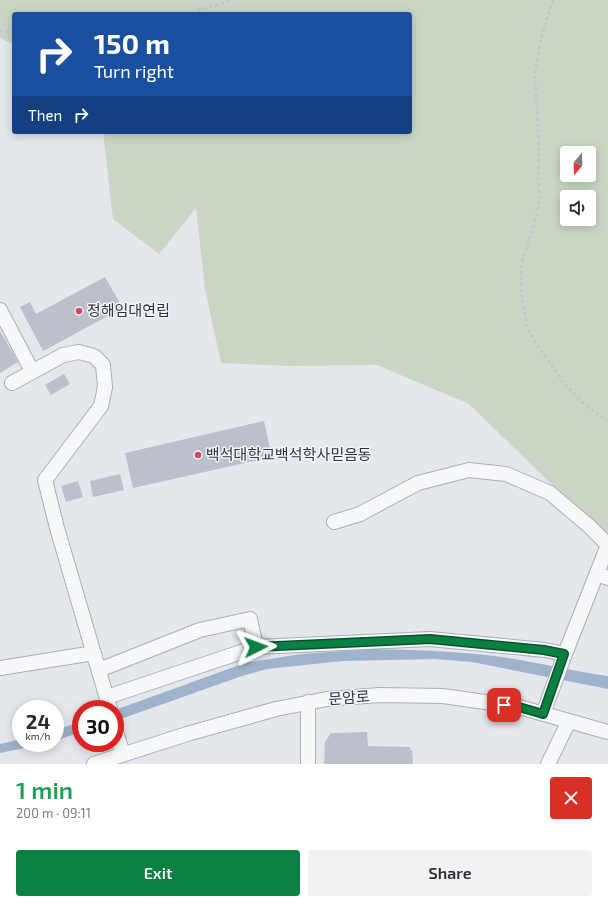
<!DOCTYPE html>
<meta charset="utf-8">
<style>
body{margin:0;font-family:"Exo 2","Noto Sans KR",sans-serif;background:#f2f2f3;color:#2b2b33;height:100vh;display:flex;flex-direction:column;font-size:15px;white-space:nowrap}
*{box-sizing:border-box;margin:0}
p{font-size:13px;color:#7c7c81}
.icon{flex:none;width:22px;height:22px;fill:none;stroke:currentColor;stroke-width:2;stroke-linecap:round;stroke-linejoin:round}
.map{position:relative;height:764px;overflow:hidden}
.sheet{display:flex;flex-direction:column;background:#fff;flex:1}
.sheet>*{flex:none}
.guide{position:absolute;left:12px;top:12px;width:400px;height:122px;border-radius:4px;box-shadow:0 2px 10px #0003;background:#1a4fa0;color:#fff;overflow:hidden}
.needle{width:26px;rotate:199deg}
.controls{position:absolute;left:560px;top:146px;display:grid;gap:8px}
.controls a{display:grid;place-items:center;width:36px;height:36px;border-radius:4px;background:#fff;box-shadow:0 2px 10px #0003;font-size:20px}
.speed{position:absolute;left:12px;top:700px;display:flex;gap:8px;font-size:20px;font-weight:700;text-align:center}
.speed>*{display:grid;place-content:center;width:52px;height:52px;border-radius:50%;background:#fff;box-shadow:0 2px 10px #0003;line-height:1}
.speed small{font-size:10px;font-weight:400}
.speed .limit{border:6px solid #d22;background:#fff;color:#111}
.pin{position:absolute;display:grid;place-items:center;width:34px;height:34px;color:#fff;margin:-17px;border-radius:8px;box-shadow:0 2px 6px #0006}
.me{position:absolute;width:44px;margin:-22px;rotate:87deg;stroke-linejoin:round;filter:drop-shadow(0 0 3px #0008)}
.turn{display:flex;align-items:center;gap:14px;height:84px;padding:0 16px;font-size:18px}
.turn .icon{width:52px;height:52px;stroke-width:2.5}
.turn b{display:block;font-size:28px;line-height:34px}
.then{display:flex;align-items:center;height:38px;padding:0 16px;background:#0003;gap:8px;font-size:15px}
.round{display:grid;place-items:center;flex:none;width:42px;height:42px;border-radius:4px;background:#f2f2f3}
.overview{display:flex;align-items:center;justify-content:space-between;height:68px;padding:0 16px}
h1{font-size:24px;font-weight:600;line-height:30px;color:#1e9e55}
.primary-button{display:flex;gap:8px;margin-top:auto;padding:8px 16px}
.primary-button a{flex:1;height:46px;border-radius:4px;background:#0b8043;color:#fff;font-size:16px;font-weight:600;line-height:46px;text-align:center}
.primary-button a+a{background:#f2f2f3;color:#2b2b33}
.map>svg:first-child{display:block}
.green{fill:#c9d6c5;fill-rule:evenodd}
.water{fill:#9fb4cc}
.building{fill:#bbc0ca}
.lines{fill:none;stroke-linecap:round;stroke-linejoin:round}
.minor-casing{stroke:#a9aeb7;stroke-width:16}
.path{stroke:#c2c5cb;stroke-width:2.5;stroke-dasharray:3 3;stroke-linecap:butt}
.minor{stroke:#f7f8fa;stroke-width:14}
.route-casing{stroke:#07532c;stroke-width:10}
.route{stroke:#0b8043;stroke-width:7}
.poi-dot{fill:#d1495b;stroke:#f4f6f9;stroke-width:1.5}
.labels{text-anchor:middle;stroke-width:3;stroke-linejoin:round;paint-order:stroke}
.poi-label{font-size:15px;fill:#2b3445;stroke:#f4f6f9;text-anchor:start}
.street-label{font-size:15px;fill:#2b3445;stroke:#f4f6f9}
</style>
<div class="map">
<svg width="608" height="764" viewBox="0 0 608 764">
<rect width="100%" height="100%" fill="#e4e7ec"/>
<path class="green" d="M0 0H608V539L469 404 377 365 288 366 221 363 205 289 196 208 159 254 113 219 103 132H410V14H14V45L0 38ZM567 153H589V175H567ZM567 197H589V219H567Z"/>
<path class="water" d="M372 649C413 650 454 651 494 656 532 661 570 671 608 676V689L472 662 434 659 343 661 267 669 242 676 115 721V710L245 663 301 654Z
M81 722V732L55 741V730Z
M21 739V743H49L0 753V744Z"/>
<path class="building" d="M105 277 123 308 43 351 20 307 30 302 36 314Z
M0 331 18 362 0 373Z
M64 374 70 384 51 395 45 385Z
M264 421 272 457 133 488 125 453Z
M120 474 124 490 93 497 90 481Z
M78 481 83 497 66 502 61 486Z
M367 732 368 746 410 747V750H412L413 764H324L325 742 331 733Z"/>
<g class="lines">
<g class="minor-casing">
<path id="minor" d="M0 310 32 371
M12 383 63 355 79 352 94 356 103 365 105 387 101 406 45 480 57 528 110 709
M334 522 360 514 418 483 469 470 506 474 550 493 589 526 608 545 565 654 543 714
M597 574 608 578
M0 668 94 653
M99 670 200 630 250 619 256 647
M107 697 256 647 430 639 545 650 565 654
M308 702V764
M115 729 123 754
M94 764 187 734 276 709 327 699 380 695 443 696 519 707 608 732
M548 764 569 721"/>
</g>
<path class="path" d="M553 0 542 34 535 71 539 152 538 179 540 197 535 222 521 265V295L527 328 536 343 563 382 585 405 608 421
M193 14C202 6 221 5 233 0
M0 31 14 32"/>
<use href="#minor" class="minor"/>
</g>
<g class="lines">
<g class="route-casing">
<path id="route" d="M256 647 430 639 544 650 564 654 543 714 519 707 504 705"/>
</g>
<use href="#route" class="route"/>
</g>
<g class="poi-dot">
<circle cx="79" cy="311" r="4"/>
<circle cx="198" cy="455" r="4"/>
</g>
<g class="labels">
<g class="poi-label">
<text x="87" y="316">정해임대연립</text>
<text x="206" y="460">백석대학교백석학사믿음동</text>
</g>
<g class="street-label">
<text transform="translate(349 698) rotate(-4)" y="5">문암로</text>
</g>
</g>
</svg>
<div class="controls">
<a><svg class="needle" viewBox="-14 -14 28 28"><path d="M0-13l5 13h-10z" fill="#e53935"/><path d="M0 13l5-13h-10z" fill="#7c7c81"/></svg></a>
<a><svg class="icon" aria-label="sound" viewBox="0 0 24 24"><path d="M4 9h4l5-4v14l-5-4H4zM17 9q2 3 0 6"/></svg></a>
</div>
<div class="speed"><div>24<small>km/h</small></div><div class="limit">30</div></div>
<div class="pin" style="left:504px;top:705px;background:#d93025"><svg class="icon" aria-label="arrive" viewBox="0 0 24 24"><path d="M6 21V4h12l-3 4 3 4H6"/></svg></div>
<svg class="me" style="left:256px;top:647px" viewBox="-20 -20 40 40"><path d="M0-17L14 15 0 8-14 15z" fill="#0b8043" stroke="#fff" stroke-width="4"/></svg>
<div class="guide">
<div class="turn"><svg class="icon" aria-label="right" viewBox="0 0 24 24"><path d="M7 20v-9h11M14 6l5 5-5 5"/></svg><div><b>150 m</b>Turn right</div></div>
<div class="then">Then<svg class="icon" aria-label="right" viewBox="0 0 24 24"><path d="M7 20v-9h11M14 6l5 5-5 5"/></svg></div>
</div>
</div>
<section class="sheet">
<div class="overview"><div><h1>1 min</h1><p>200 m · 09:11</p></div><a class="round" style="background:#d93025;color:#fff"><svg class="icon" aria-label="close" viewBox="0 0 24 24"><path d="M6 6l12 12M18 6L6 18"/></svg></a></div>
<div class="primary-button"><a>Exit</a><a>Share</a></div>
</section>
